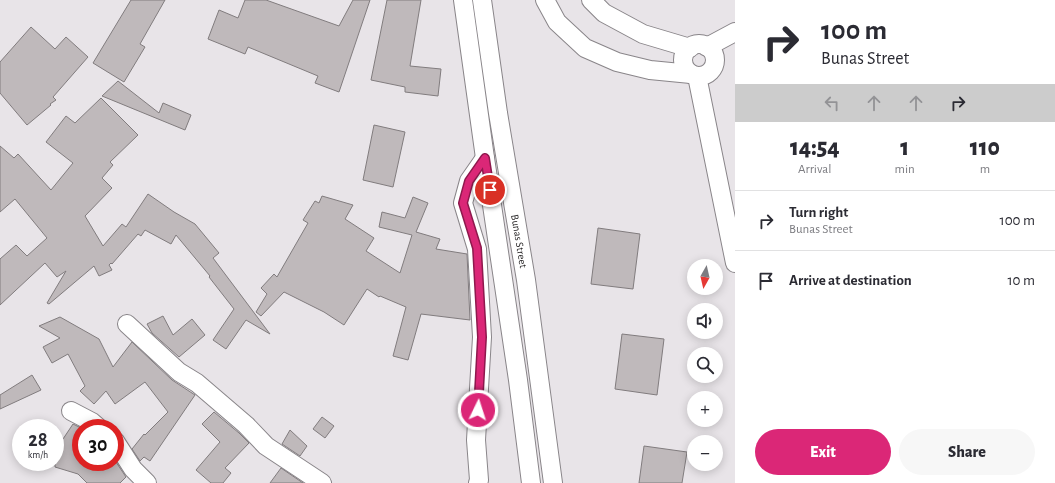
<!DOCTYPE html>
<meta charset="utf-8">
<style>
body{margin:0;font-family:"Alegreya Sans",sans-serif;background:#f7f7f7;color:#2b2b33;height:100vh;display:flex;flex-direction:column;font-size:15px;white-space:nowrap}
*{box-sizing:border-box;margin:0}
p{font-size:13px;color:#7c7c81}
.icon{flex:none;width:22px;height:22px;fill:none;stroke:currentColor;stroke-width:2;stroke-linecap:round;stroke-linejoin:round}
.map{position:relative;flex:1;overflow:hidden}
.sheet{display:flex;flex-direction:column;background:#fff;width:320px}
.sheet>*{flex:none}
.banner{background:#fff;color:#2b2b33;overflow:hidden}
.needle{width:26px;rotate:188deg}
.buttons{position:absolute;left:687px;top:259px;display:grid;gap:8px}
.buttons a{display:grid;place-items:center;width:36px;height:36px;border-radius:50%;background:#fff;box-shadow:0 2px 10px #0003;font-size:20px}
.speed{position:absolute;left:12px;top:419px;display:flex;gap:8px;font-size:20px;font-weight:700;text-align:center}
.speed>*{display:grid;place-content:center;width:52px;height:52px;border-radius:50%;background:#fff;box-shadow:0 2px 10px #0003;line-height:1}
.speed small{font-size:10px;font-weight:400}
.speed .limit{border:6px solid #d22;background:#fff;color:#111}
.pin{position:absolute;display:grid;place-items:center;width:34px;height:34px;color:#fff;margin:-17px;border:2px solid #fff;border-radius:50%;box-shadow:0 1px 4px #0007}
.me{position:absolute;width:44px;margin:-22px;rotate:4deg;stroke-linejoin:round;filter:drop-shadow(0 0 3px #0008)}
.turn{display:flex;align-items:center;gap:14px;height:84px;padding:0 20px;font-size:18px}
.turn .icon{width:52px;height:52px;stroke-width:2.5}
.turn b{display:block;font-size:28px;line-height:34px}
.lanes{display:flex;align-items:center;height:38px;padding:0 20px;background:#0003;justify-content:center;gap:20px;direction:ltr}
.lanes .off{opacity:.35}
.eta{display:flex;justify-content:space-evenly;align-items:center;height:68px;text-align:center}
.eta b{font-size:24px;font-weight:800;line-height:28px}
.cta{display:flex;gap:8px;margin-top:auto;padding:8px 20px}
.cta a{flex:1;height:46px;border-radius:24px;background:#db2777;color:#fff;font-size:16px;font-weight:800;line-height:46px;text-align:center}
.cta a+a{background:#f7f7f7;color:#2b2b33}
ul{padding:0;list-style:none}
li{display:flex;align-items:center;gap:12px;height:60px;padding:0 20px;border-top:1px solid #e1e1e2}
li div{flex:1}
li b{display:block;font-size:15px}
li em{font-style:normal}
main{display:flex;flex:1;min-height:0}
.map>svg:first-child{display:block}
.building{fill:#bfb9bb;stroke:#817c7e}
.lines{fill:none;stroke-linecap:round;stroke-linejoin:round}
.minor-casing{stroke:#898589;stroke-width:20}
.minor{stroke:#fff;stroke-width:18}
.route-casing{stroke:#8e194d;stroke-width:10}
.route{stroke:#db2777;stroke-width:7}
.labels{text-anchor:middle;stroke-width:4;stroke-linejoin:round;paint-order:stroke}
.street-label{font-size:11px;fill:#282627;stroke:#e8e4e8}
</style>
<main>
<div class="map">
<svg width="735" height="483" viewBox="0 0 735 483">
<rect width="100%" height="100%" fill="#e8e4e8"/>
<path class="building" d="M131 0H165L140 44 145 47 124 82 93 63Z
M245 0H266L339 26 353 0H370L339 92 315 83 318 76 248 47 245 54 208 39 219 10 238 18Z
M387 0H421L410 66 441 69 438 96 405 92V87L371 80Z
M31 27 55 49 66 37 88 57 53 97 56 100 50 104 51 105 27 125 0 93V62Z
M118 81 159 113 163 103 191 115 185 130 102 96Z
M101 98 138 135 110 162 113 165 102 178 112 188 85 216 103 246 122 224 126 227 148 194 174 212 195 224 219 253 213 258 270 334 246 320 226 349 213 340 234 309 209 277 210 276 176 235 171 244 145 230 141 236 138 234 112 264 111 263 109 265 112 270 99 276 94 266 49 304 47 303 66 271 57 277 45 263 0 305V259L16 245 27 256 47 238 15 199 0 212V146L14 158 18 154 51 190 73 163 46 142 66 116 75 123Z
M374 125 405 132 393 187 363 180Z
M322 196 353 205 345 219 374 238 366 251 400 273 412 235 379 227 382 212 405 218 413 197 428 203 416 232 440 239 436 249 467 254 470 320 421 314 408 360 393 356 406 307 380 296 379 297 367 289 344 325 324 312 284 292 261 316 256 312 267 294 261 288 274 274 277 277 308 223 303 220 315 201 319 203Z
M598 228 640 234 633 289 591 284Z
M163 316 173 335 192 319 205 335 179 357 152 333 147 324Z
M60 317 99 339 113 367 132 342 172 380 195 395 150 461 144 457 140 461 132 449 144 434 145 435 168 412 145 382 115 404 106 391 94 404 80 391 85 386 68 354 52 363 43 347 60 338 39 326Z
M622 334 664 339 657 395 615 389Z
M32 375 41 390 0 409V395Z
M214 412 239 433 249 443 225 468 231 473 223 483H211L196 470 220 442 202 424Z
M322 417 334 426 325 438 313 429Z
M73 424 81 428V462H116L126 477 120 483H87L78 474 55 467V435L63 439Z
M290 430 307 446 300 456 282 444Z
M644 446 687 452 682 483H639Z
M281 468 303 483H270Z"/>
<g class="lines">
<g class="minor-casing">
<g id="minor">
<path d="M463 0 485 158 518 380 531 483"/>
<path id="s1" d="M482 0 498 113 526 280 553 483"/>
<path d="M545 0 557 22 585 48 617 62 650 70 691 74"/>
<path d="M591 0 604 13 643 34 690 48"/>
<circle cx="699" cy="60" r="16"/>
<path d="M707 47 735 32"/>
<path d="M697 76 735 263"/>
<path d="M127 324 179 372 197 383 246 425 266 446 322 483"/>
<path d="M71 411 92 422 99 428"/>
<path d="M115 441 133 469 147 483"/>
<path d="M478 483 479 480 476 440 482 337 477 249 463 203 469 181 485 158"/>
</g>
</g>
<use href="#minor" class="minor"/>
</g>
<g class="lines">
<g class="route-casing">
<path id="route" d="M478 410 482 337 477 248 463 203 469 181 485 158 490 190"/>
</g>
<use href="#route" class="route"/>
</g>
<g class="labels">
<g class="street-label">
<text dy="4" stroke="none"><textPath href="#s1" startOffset="244">Bunas Street</textPath></text>
</g>
</g>
</svg>
<div class="buttons">
<a><svg class="needle" viewBox="-14 -14 28 28"><path d="M0-13l5 13h-10z" fill="#e53935"/><path d="M0 13l5-13h-10z" fill="#7c7c81"/></svg></a>
<a><svg class="icon" aria-label="sound" viewBox="0 0 24 24"><path d="M4 9h4l5-4v14l-5-4H4zM17 9q2 3 0 6"/></svg></a>
<a><svg class="icon" aria-label="search" viewBox="0 0 24 24"><circle cx="10" cy="10" r="6"/><path d="M15 15l6 6"/></svg></a>
<a>+</a>
<a>−</a>
</div>
<div class="speed"><div>28<small>km/h</small></div><div class="limit">30</div></div>
<div class="pin" style="left:490px;top:190px;background:#d93025"><svg class="icon" aria-label="arrive" viewBox="0 0 24 24"><path d="M6 21V4h12l-3 4 3 4H6"/></svg></div>
<svg class="me" style="left:478px;top:410px" viewBox="-20 -20 40 40"><circle r="17" fill="#db2777" stroke="#fff" stroke-width="3"/><path d="M0-11L8 9 0 5-8 9z" fill="#fff"/></svg>
</div>
<section class="sheet">
<div class="banner">
<div class="turn"><svg class="icon" aria-label="right" viewBox="0 0 24 24"><path d="M7 20v-9h11M14 6l5 5-5 5"/></svg><div><b>100 m</b>Bunas Street</div></div>
<div class="lanes"><svg class="icon off" aria-label="left" viewBox="0 0 24 24"><path d="M17 20v-9H6M10 6l-5 5 5 5"/></svg><svg class="icon off" aria-label="ahead" viewBox="0 0 24 24"><path d="M12 20V5M6 11l6-6 6 6"/></svg><svg class="icon off" aria-label="ahead" viewBox="0 0 24 24"><path d="M12 20V5M6 11l6-6 6 6"/></svg><svg class="icon" aria-label="right" viewBox="0 0 24 24"><path d="M7 20v-9h11M14 6l5 5-5 5"/></svg></div>
</div>
<div class="eta">
<div><b>14:54</b><p>Arrival</p></div>
<div><b>1</b><p>min</p></div>
<div><b>110</b><p>m</p></div>
</div>
<ul>
<li><svg class="icon" aria-label="right" viewBox="0 0 24 24"><path d="M7 20v-9h11M14 6l5 5-5 5"/></svg><div><b>Turn right</b><p>Bunas Street</p></div><em>100 m</em></li>
<li><svg class="icon" aria-label="arrive" viewBox="0 0 24 24"><path d="M6 21V4h12l-3 4 3 4H6"/></svg><div><b>Arrive at destination</b></div><em>10 m</em></li>
</ul>
<div class="cta"><a>Exit</a><a>Share</a></div>
</section>
</main>
